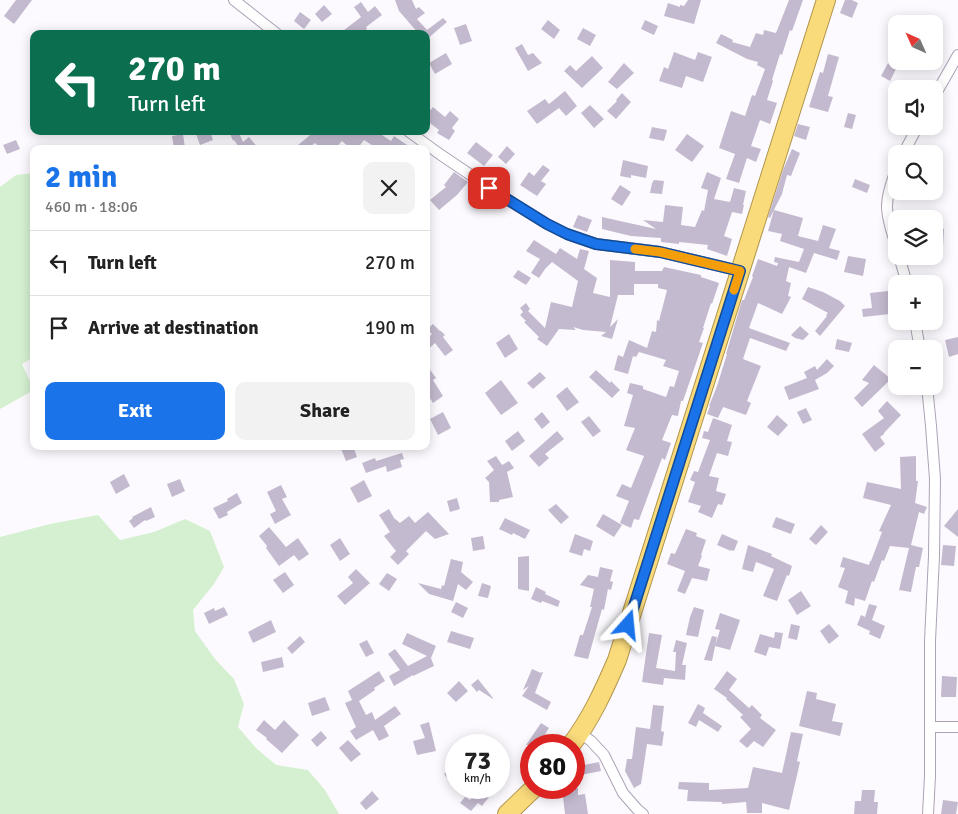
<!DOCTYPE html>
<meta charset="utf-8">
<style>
body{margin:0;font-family:Signika,sans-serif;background:#f2f2f2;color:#222;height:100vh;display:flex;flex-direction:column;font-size:19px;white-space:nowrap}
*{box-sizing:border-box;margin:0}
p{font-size:16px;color:#767676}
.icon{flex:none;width:28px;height:28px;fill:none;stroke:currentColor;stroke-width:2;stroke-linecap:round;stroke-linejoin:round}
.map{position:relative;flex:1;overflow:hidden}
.side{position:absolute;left:30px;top:145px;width:400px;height:305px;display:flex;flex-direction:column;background:#fff;border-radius:10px;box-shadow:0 2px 12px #0003}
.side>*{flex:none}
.banner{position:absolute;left:30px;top:30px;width:400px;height:105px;border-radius:10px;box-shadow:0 2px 12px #0003;background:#0b6e4f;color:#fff;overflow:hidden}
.needle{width:32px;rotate:315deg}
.fabs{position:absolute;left:888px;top:15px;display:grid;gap:10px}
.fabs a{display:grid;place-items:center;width:55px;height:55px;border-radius:10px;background:#fff;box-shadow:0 2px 12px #0003;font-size:25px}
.speed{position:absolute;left:445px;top:734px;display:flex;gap:10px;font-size:25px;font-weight:700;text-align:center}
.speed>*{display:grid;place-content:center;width:65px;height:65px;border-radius:50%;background:#fff;box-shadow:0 2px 12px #0003;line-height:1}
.speed small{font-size:12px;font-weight:400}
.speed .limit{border:8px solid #d22;background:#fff;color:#111}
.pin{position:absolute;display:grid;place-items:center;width:42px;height:42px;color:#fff;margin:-21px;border-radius:10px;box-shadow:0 2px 8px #0006}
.me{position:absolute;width:55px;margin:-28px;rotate:18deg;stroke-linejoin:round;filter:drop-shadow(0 0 4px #0008)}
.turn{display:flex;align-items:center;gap:18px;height:105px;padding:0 15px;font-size:22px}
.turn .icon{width:65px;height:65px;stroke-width:2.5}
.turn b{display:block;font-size:35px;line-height:42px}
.round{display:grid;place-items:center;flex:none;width:52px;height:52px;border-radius:10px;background:#f2f2f2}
.summary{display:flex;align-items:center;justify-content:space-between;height:85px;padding:0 15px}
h1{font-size:30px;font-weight:700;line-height:38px;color:#1a73e8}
.action{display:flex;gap:10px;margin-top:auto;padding:10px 15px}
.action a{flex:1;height:58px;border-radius:10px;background:#1a73e8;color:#fff;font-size:20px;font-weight:700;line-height:58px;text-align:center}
.action a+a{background:#f2f2f2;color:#222}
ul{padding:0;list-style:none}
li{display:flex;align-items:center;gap:15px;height:65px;padding:0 15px;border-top:1px solid #e0e0e0}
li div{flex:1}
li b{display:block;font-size:19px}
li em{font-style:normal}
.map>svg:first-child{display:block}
.green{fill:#d5f0d1}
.building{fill:#c4bacf}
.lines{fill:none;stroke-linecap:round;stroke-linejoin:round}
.minor-casing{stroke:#aca2b6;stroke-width:12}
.trunk-casing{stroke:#b0954c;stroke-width:20}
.minor{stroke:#fff;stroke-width:10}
.trunk{stroke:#fadb7c;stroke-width:18}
.route-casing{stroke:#114b97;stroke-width:12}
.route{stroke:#1a73e8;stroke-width:9}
.slow{stroke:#f59e0b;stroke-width:9}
</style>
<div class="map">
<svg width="958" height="814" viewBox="0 0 958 814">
<rect width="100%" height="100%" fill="#fcfafe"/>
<path class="green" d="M34 173V357L22 364 34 390 0 409V187L16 175Z
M98 515 120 540 154 532 185 519 210 531 224 567 214 584 193 610 195 631 215 659 234 679 244 704 238 727 256 748 276 765 308 770 325 790 339 814H0V537L50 524Z"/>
<path class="building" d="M16 0H32L14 24 4 16Z
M395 0H412L416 9 419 7 425 13 417 19 427 30 443 18 447 22 426 40V34H419L399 11Z
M688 0H701L694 24 664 16 668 3 680 7V5L684 6Z
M789 0H803L792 31 790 30 782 55 780 54 772 80 773 81 767 100 777 103 770 124 760 120 751 146 761 149 756 162 747 158 739 183 726 179 735 154 719 148 731 111 745 116 752 95 755 96 765 69 757 65 758 62 747 59 716 43 721 34 733 40 732 42 750 47 756 33 763 35 764 30 776 33Z
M845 0H852L858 3 852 18 840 13Z
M361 2 368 12 375 6 382 15 366 27 367 29 361 34H339L361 17 354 7Z
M324 5 332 14 322 22 315 14Z
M300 12 311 20 304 29 294 21Z
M548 20 560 30 554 39 541 29Z
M645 20 658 26 654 35 641 29Z
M466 24 472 41 460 45 454 28Z
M583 28 596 35 590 46 577 39Z
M522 44 528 55 533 53 542 63 528 71 515 48Z
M674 52 695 60 698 52 712 57 703 82 686 76 682 88 659 81 664 67 668 69Z
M446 53 452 64 435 74 429 63Z
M828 54 839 57 828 96 833 97 828 112 809 107 820 72 823 73Z
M592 56 603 68 582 88 564 71 570 65 576 71Z
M624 63 634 73 617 89 608 82Z
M888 63 897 67 890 81 881 76Z
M565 91 577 106 566 116 559 108 537 124 527 111 545 99 549 104Z
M622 93 631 102 616 119 607 111 617 101 616 100Z
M590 105 604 119 594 128 581 113Z
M433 107 445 117 450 111 459 119 452 128 455 131 449 140 437 133 439 130 426 120V115Z
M848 113 856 115 852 129 844 127Z
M798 124 810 127 806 140 794 136Z
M652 127 667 130 664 141 649 138Z
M195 131H210L213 140 200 145Z
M229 131H238L243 142 249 137 259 149H235L238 146 234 140 233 141Z
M315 131H376L391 141 394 136 413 149H378L364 140 357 149H351L342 141 335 149H322L315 143 307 149H301L298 145Z
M183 134 185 148 174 149 172 136Z
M687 134 704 146 692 162 675 150Z
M16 140 20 149 7 154 3 145Z
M476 142 493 155 484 166 467 153Z
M507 146 515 154 506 164 498 157Z
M792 149 800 153 791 176 787 175 782 194 770 218 768 217 783 170Z
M623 160 648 166 646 178 631 175V178L620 176Z
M543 165 550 170 541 181 546 184 537 196 520 185 529 172 534 176Z
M454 172 468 182 457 195 439 210 430 200 446 187 444 185Z
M707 172 721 178 714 199 730 202 734 188 746 191 743 205H744L742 214 732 212 724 236 732 239 727 256 707 249 708 245 679 242V244L661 242V238L631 236 602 229V217L656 229 643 220 663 222 665 205 683 207 681 225 695 227 702 210 704 211 708 190 701 188Z
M855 179 870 185 867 193 852 187Z
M654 180 664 181 662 194 650 193 652 183Z
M620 185 631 192 622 206 611 199Z
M774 210 803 218 798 236 818 241 823 225 836 229 829 248 840 251 837 260 814 253 806 273 789 267 786 281 791 283 788 296 791 297 782 314 758 303 749 328 790 343 786 351 750 338 743 359 761 366 747 401 751 403 746 415 723 407 718 418 707 414 710 406H709L717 386 727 354H726L742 300H744L753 277 752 276 758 259 777 266 778 263 774 262 775 257 799 262 804 249 780 241 782 234 768 231Z
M578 215 592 220 587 232 573 227Z
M934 228 944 229 943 247 934 246Z
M534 240 556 254 560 248 577 259 580 249 589 251 584 269 597 278 593 293 610 297V260L635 262V271H662L664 267 701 275V277L719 283 712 304 711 303 703 328H704L699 342 703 343 683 401H681L678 416 672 415 662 440 671 443 665 460 662 458 639 520 634 519 631 528 620 523 629 501 616 496 622 484 631 488 644 456 626 450 635 428 624 426 633 395 627 393 630 383 643 386V389L666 397 670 386 674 387 679 371 663 366 666 360 639 352 636 357 633 356 628 374 614 370 618 355 623 357 629 340 647 348 652 331 656 332 657 320 659 321 667 290 658 288V284H634V295H618L610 327 618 319 612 339 601 336 606 332 583 330 573 327 576 330 559 329 547 346 537 339 539 337 524 322 526 321 520 315 523 312 520 308 526 303 530 309 528 311 545 328 551 302 572 307 578 281 552 262 545 269 539 278 531 273 540 259 526 251Z
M848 256 866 259 863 276 844 272Z
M518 270 531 278 526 285 513 277Z
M808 287 823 292 840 301 845 306 820 336 815 331 827 316 826 315 828 313 802 299Z
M888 291 890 314 863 317 862 309 872 308 870 293Z
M433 324 440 331H441L445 335 443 337 453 350 445 356 435 343 426 351V340L432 334 427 329Z
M800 326 809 334 803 340 795 338 791 335Z
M509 334 518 349 505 358 496 343Z
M958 337V354L949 357 945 340Z
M837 339 852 343 849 352 835 349Z
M827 359 834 366 827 373 815 380 819 389 789 400 784 387 807 378 804 372 815 366 817 370Z
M426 364 436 378 433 380 443 396 433 403 426 392Z
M874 365 891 379 862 407 854 398 869 383 862 380Z
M596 370 610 383 611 381 620 390 612 398 589 377Z
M540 372 546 378 533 389 527 383Z
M501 380 518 403 501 415 485 393Z
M567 387 579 402 567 411 556 396Z
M887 401 901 415 884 433V434L880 437 885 444 875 452 862 434 884 418 878 411Z
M806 408 812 420 803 424 797 412Z
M443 412 451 428 438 435 430 419Z
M542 412 550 422 542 429 534 419Z
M777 415 788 425 778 436 767 427Z
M589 416 601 431 593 437 581 422Z
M713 418 732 425 727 441 732 442 728 456 717 453 709 476 719 478 716 491 726 494 722 505 718 504 712 518 698 512 701 506 688 502 695 482 690 480 694 471 698 472 710 440 702 438 704 431 708 432Z
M518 431 525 441 512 451 505 441Z
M557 431 564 439 545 454 549 458 539 467 529 456Z
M340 446H353L357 457 346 461Z
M402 453 404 459 400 460 402 467 387 472 386 466 366 473 362 463 375 458 376 461Z
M496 456 502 465 509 461 514 468 507 472 513 497 499 500V502H490L489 482 485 478 494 470 487 461Z
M916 456V481H918L915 503 927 507 924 514 919 512 911 545 923 548 919 567H916L911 592 899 590 909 548 890 546 884 561 882 560 874 582 872 581 865 601 855 598 854 606 845 603 848 591 838 587 845 568 840 567 843 557 869 565 870 561H871L882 532 879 531 891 505 863 498 867 482 901 489 900 457Z
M124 474 130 486 116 494 110 482Z
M180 479 185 491 172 497 167 484Z
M364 480 372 496 358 503 350 488Z
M281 485 287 497 282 499 291 515 275 524 270 514 276 511 267 492Z
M237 493 242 503 227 512 228 515 219 519 213 508 228 501 227 499Z
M457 498 460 509 450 512 447 501Z
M556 504 569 517 561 524 548 510Z
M151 507 155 517 146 521 145 520 134 528 129 521 133 518 132 517Z
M389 509 394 518 400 523 409 516 415 523 428 512 449 534 435 539 426 531 406 551 409 554 398 565 390 557 396 551 384 536 390 532 379 515Z
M958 509V537L944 526Z
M603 514 622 525 614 537 596 526Z
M776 517 795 524 791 534 772 527Z
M505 518 530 530 525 539 513 533 512 535 499 529Z
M821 525 828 532 816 545 809 539Z
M269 527 286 547 298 538 309 554 299 561 294 555 279 566 266 548 267 546 259 536Z
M686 529 697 533 696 536 706 540 701 555 702 556 698 566 710 569 707 581 692 578 685 594 677 591 685 571 667 564 671 553 675 554Z
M575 534 593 541 590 551 584 549 582 556 569 552Z
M722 534 738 541 734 551 731 550V551L717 545Z
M483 536 485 549 473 551 471 538Z
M340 538 350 554 340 561 330 545Z
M748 545 772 554 771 556 792 566 789 576 787 575 777 601 763 596 774 569 756 562 753 572 742 569Z
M943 545 956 546 954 566 941 565Z
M529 556V591L518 589V557Z
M451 559 463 562 461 572 473 582 466 590 458 584 453 601 429 594 418 583 441 589 442 585 444 586Z
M600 567 613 570 610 581 613 582 611 590 608 589 604 610 602 609 588 659 574 656 580 635H583L592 607H590L594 589 580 585 588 575 598 577Z
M356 569 370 583 345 605 337 596 353 583 348 577Z
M285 572 294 585 283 593 273 580Z
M387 573 397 579 389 591 379 584Z
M482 583 491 586 488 598 478 596Z
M536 587 546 592 545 594 560 601 558 607 542 601 541 603 531 599Z
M801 591 811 606 797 615 788 600Z
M456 602 468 608 463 618 451 612Z
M869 604 877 606 872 620 885 626 880 639 869 634 870 631 857 625 861 615 865 617Z
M224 607 228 615 209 624 204 613 214 608 215 611Z
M694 607 704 610 698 637 686 635 690 617Z
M720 613 740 620 730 650 715 646 720 630 715 629Z
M271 620 276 632 253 643 248 632Z
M791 624 800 626 797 640 788 638Z
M829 624 839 636 829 644 820 631Z
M451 631 474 638 470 649 447 642Z
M775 632 783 633 780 649 769 647 766 656 754 652 760 634 774 638Z
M407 633 436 646 431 658 434 666 413 676V675L394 686 389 676 400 670 388 654 395 649 408 666 427 656 402 644Z
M649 633 662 635 656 668 675 671 676 652H673L676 640 687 643 682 665H686L685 680 664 678 663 685 642 682Z
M300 636 305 642 292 654 287 648Z
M712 636 717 637 712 661 704 660Z
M367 640 374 653 366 657 359 644Z
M282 657 284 667 263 672 261 662Z
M532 669 541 673 542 672H543L535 693 551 702 547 710 522 696 529 686 523 690Z
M379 671 385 681 374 688 375 690 359 701 366 715 372 712 375 720 395 706 401 714 384 726 389 736 379 741 373 730 356 740 350 731 356 727 345 703 352 700 348 691Z
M727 671 737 679 729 690 749 708 752 705 762 715 760 718 776 730 763 747 754 741 747 748 739 741 751 729 740 717 743 715 726 699 727 698 714 689Z
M942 676 957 677 956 697H941Z
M478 679 493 698V699L479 690 477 692 471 685Z
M459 681 468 691 456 702 447 693Z
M807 691 817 693 816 699 836 704 832 721 843 723 840 736 799 726Z
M325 697 330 710 312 716 308 703Z
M698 704 705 708 703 713 722 726 718 732 699 720 696 727 688 723Z
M653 705 664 706 661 731 664 732 662 746 647 744 641 784 634 788 625 771 627 759H632L636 727 650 729Z
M264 720 275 730 284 720 299 735 282 753 266 739 267 738 256 730Z
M429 722 436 751 417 755 413 741 425 738 420 725Z
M541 723 549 728 538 745H526Z
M321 731 327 738 317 747 311 740Z
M791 732 803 734 797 761 800 762 789 810 762 803V813H747L746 802 722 804V802L687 801 688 790 678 789 679 782 709 783V790L748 788 753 767 782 773Z
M348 740 361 754 351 762 339 748Z
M599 762 601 771 575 776 574 767Z
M456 763V788L444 774Z
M552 788H578V795L585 794 588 814H565L563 797Z
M478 789 489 797 482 806 478 803 471 811 460 803 465 797 470 800Z
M862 790H875L874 802H878L877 814H854L855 801H861Z
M372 791 379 799 366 810 360 803Z
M943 800 958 802 956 814H941Z"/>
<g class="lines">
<g class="minor-casing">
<path id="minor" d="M234 0 277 34
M934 97 958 55
M408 131 441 155 505 198 547 224 567 234 596 244 660 252 740 271
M903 154 918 126
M896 170C892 181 887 194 887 206 887 219 892 233 896 245
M899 256 907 284
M915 321 920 349
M927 386 931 426 935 479 934 556 930 641V776L928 814
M931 727H958
M580 733 591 741 604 755 623 793 637 809 643 814"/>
</g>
<g class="trunk-casing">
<path id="trunk" d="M571 745C591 719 604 690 617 660L826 0
M507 814 534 788"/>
</g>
<use href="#minor" class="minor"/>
<use href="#trunk" class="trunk"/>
</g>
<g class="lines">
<g class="route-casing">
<path id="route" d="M489 188 547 224 567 234 596 244 660 252 740 271 628 625"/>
</g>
<use href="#route" class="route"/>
<path class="slow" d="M635 249 660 252 740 271 734 290"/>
</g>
</svg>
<div class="fabs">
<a><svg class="needle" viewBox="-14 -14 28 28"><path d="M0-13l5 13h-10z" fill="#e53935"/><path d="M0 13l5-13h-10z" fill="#767676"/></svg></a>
<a><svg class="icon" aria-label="sound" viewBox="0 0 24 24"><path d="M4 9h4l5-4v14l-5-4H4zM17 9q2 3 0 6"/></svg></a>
<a><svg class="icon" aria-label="search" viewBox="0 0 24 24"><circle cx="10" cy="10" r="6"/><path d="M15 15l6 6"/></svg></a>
<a><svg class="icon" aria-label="layers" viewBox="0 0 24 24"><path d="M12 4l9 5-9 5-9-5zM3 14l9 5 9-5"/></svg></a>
<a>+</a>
<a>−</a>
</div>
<div class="speed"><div>73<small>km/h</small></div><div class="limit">80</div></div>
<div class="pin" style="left:489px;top:188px;background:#d93025"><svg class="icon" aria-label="arrive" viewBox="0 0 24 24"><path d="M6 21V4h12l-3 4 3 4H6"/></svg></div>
<svg class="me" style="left:628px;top:625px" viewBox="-20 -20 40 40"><path d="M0-17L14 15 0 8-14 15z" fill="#1a73e8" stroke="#fff" stroke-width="4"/></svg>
<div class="banner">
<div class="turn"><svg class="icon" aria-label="left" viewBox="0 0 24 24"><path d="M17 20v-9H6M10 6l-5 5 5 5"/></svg><div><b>270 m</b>Turn left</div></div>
</div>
<section class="side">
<div class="summary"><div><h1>2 min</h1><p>460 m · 18:06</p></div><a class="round"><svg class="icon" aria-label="close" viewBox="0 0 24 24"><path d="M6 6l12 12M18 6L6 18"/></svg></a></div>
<ul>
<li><svg class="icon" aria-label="left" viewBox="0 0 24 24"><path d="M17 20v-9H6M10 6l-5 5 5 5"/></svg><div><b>Turn left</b></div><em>270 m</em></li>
<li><svg class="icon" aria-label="arrive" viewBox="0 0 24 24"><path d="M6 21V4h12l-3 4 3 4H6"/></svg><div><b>Arrive at destination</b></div><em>190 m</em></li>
</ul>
<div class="action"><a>Exit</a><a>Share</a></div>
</section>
</div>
